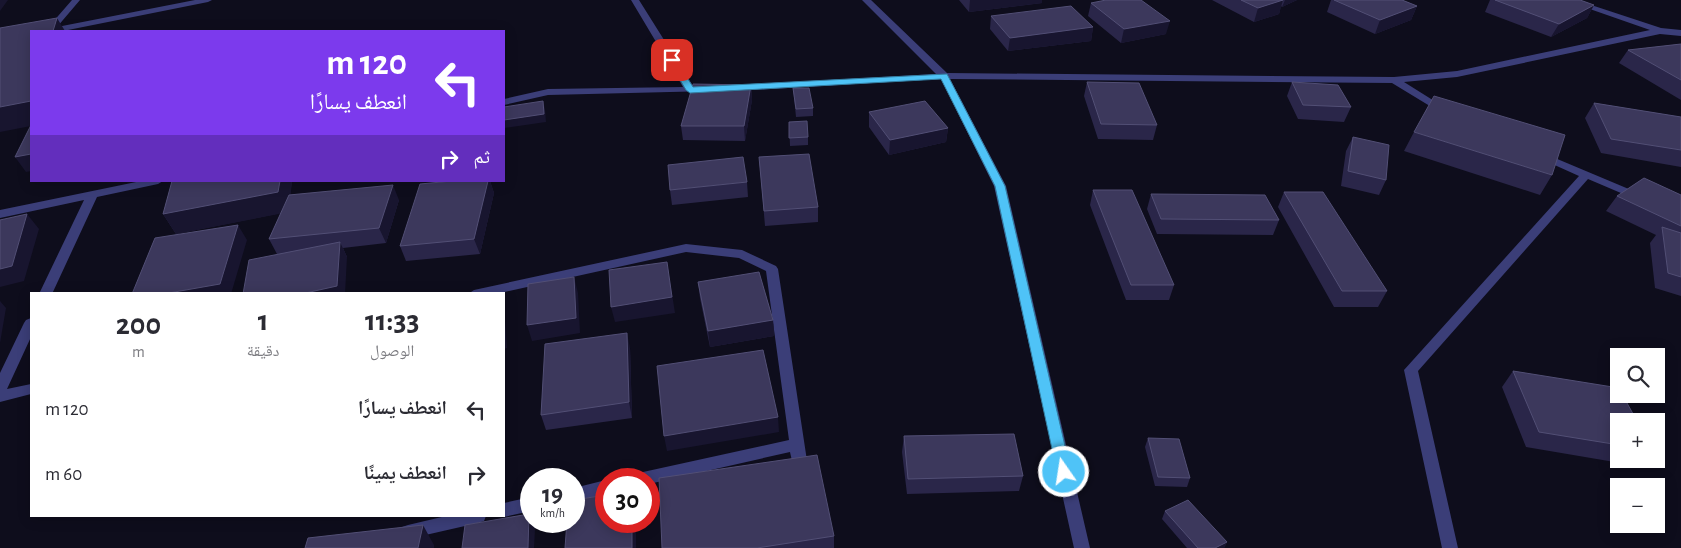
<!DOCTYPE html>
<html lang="ar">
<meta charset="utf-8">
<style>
body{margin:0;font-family:"Alegreya Sans","Noto Naskh Arabic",sans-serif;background:#f2f2f3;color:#2b2b33;direction:rtl;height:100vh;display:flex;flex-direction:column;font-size:19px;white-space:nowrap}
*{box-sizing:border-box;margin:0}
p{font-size:16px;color:#7c7c81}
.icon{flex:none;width:28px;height:28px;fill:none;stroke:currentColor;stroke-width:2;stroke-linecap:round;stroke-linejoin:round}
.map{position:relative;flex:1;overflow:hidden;direction:ltr}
.sheet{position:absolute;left:30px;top:292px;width:475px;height:225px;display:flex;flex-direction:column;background:#fff;border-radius:0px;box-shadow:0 2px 12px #0003;direction:rtl}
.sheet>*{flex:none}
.hud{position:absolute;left:30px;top:30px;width:475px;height:152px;border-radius:0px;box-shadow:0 2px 12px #0003;direction:rtl;background:#7c3aed;color:#fff;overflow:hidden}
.controls{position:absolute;left:1610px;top:348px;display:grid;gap:10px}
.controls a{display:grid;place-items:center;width:55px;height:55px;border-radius:0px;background:#fff;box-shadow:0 2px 12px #0003;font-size:25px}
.speed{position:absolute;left:520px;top:468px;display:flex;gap:10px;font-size:25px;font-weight:700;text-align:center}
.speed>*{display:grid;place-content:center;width:65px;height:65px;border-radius:50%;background:#fff;box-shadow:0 2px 12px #0003;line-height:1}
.speed small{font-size:12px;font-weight:400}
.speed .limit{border:8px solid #d22;background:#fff;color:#111}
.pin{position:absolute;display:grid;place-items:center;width:42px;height:42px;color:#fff;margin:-21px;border-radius:10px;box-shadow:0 2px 8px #0006}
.me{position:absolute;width:55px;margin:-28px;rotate:347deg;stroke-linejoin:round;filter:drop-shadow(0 0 4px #0008)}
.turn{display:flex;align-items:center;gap:18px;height:105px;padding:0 15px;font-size:22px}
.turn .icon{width:65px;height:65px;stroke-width:2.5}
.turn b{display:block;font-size:35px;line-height:42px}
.then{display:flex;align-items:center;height:48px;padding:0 15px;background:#0003;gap:10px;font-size:19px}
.eta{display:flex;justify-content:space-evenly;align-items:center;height:85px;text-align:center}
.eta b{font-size:30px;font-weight:700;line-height:35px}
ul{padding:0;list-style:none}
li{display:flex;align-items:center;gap:15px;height:65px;padding:0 15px}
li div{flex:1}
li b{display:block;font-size:19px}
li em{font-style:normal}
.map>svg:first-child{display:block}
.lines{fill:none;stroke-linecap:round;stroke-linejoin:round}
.minor{fill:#3b3e78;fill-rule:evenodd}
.wall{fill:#2a2649}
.shaded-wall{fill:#18152f}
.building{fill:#3c385c;stroke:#524f75}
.route{fill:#4fc3f7;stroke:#337fa1}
</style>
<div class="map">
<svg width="1681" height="548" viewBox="0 0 1681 548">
<rect width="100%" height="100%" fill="#0e0d1c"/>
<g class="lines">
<path class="minor" d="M72 0H80L57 27 195 0H212L208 2 63 31H45Z
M631 0H639L693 86H708L713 89 711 91 548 95 504 105V99L548 89 683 87Z
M862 0H871L947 73 1394 77 1457 71 1650 30 1564 0H1576L1661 28 1681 30V36L1660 34 1457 77 1404 82 1447 109 1448 111 1443 114 1392 83 950 79 1006 186 1090 548H1074L994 186 941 79 735 91 730 88 735 85 936 74Z
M1543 153 1643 195 1645 197 1639 200 1635 199 1588 179 1418 371 1458 548H1442L1404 370 1579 176 1539 158 1538 156 1539 154Z
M141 181H163L158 184 97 197 52 294H39L84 200 0 218V210Z
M686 244 742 250 776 266 778 269 809 474 806 479 801 480 796 479 790 452 649 484V479H635L637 474 643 472 789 440 766 271 739 258 686 252 495 294H468L474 290Z
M31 318V337L7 389 31 384V394L0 402V373L24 323 26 320Z
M606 480V494L574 502V488Z
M531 497V511L504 517 502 516H504V503Z
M446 516H486L484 521 478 523 408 539 402 537 400 532 402 527 408 525Z"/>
</g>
<path class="wall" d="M959 0H1042V3L969 12Z
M1212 0H1297L1282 7 1281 6 1279 14 1254 22Z
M1331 0H1402L1417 6 1411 20 1375 34 1327 12Z
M1490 0H1580L1594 5 1587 18 1551 37 1485 12Z
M1091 3 1166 34 1121 43 1088 16Z
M991 16 1093 27 1091 41 1008 51 990 29Z
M1681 44V100L1619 63 1628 50Z
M1087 82 1157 125 1153 140 1098 139 1084 96Z
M1292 82 1351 107 1344 122 1298 119 1287 96Z
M751 85 752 100 745 141 683 140 681 126Z
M793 88 813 108V116L796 117Z
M1594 103 1681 117V167L1601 153 1585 118Z
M869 112 948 128 946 142 889 155 869 127Z
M789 122 808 137V145L790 146Z
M1414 132 1552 175 1540 195 1404 151Z
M1353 137 1386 180 1379 195 1341 186 1346 151Z
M759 157 818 207V222L765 226Z
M172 181H292L290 195 399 200 386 243 343 248 347 257 277 254 269 239 281 213 176 234 163 214Z
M452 181H490L494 193 480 254 406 261 400 246Z
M747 182 748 197 672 205 670 190Z
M1093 190 1174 285 1169 300H1126L1090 205Z
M1284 192 1387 291 1378 307H1334L1278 207Z
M1151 194 1279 220 1273 235 1157 234 1147 209Z
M1681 195V296L1655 288 1650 243 1656 235 1606 211 1617 196Z
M698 282 773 320 774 336 710 347 700 298Z
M630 348 632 418 546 430 541 415Z
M1513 371 1619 421V459H1644L1638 466 1526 447 1502 387Z
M904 436 1023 476 1019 491 907 494 902 452Z
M1148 438 1190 478 1187 487 1155 486 1145 447Z
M1165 511 1227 542 1224 548H1187L1162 519Z
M834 536V548H662Z"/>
<path class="shaded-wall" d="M0 0H8L0 11Z
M970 0H1042V3L969 12Z
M1283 0 1279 14 1254 22 1258 8Z
M1285 0H1297L1282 7Z
M1594 5 1587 18 1551 37 1559 24Z
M1417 6 1411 20 1375 34 1380 20Z
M57 18 65 31H53Z
M1170 21 1166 34 1121 43 1124 29Z
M1093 27 1091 41 1008 51 1010 38Z
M751 85 752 100 745 141 744 126Z
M31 101V126L0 132V107Z
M543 101 545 109 546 122 504 128V120Z
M948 128 946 142 889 155 890 140Z
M31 154V171L26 172 15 157Z
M280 181H292L289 212 176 234 163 214Z
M488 181H490L494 193 480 254 474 239Z
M393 185 399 200 386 243 379 228Z
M27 214 39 229 24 281 0 287V269Z
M238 225 247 240 231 294H163Z
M340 242 347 257 345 294H301Z
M667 262 675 313 615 322 611 307Z
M574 277 578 293 580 333 532 341 527 325Z
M0 301 6 308 0 343Z
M504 308 507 348 504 349Z
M773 320 774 336 710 347 708 331Z
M627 333 630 348 632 418 629 402Z
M778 417 779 432 667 451 664 436Z
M529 514 531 521H532L535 529 534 548H528Z
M632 521H636V548H632Z
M423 525 434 545V548H418Z
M1227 542 1224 548H1215Z"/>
<path class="building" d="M1106 0H1141L1170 21 1124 29 1091 3Z
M1241 0H1283L1258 8Z
M1334 0H1402L1417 6 1380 20Z
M1495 0H1580L1594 5 1559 24Z
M1071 6 1093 27 1010 38 991 16Z
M57 18 53 31H31V101L0 107V28Z
M1681 44V80L1628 50Z
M1087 82 1139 83 1157 125 1101 124Z
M1292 82 1338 85 1351 107 1303 105Z
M693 84 751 85 744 126H681Z
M793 88H809L813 108 796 109Z
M1434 96 1565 135 1552 175 1414 132Z
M543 101 544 114 504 120V107Z
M925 101 948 128 890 140 869 112Z
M1594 103 1681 117V150L1611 139Z
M807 121 808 137 789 138V122Z
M31 125V154L15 157Z
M1353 137 1389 145 1386 180 1348 171Z
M809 154 818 207 764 211 759 157Z
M743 157 747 182 670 190 668 165Z
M1644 178 1681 195V226L1617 196Z
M172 181H280L278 192 163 214Z
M452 181H488L474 239 400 246 420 184Z
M393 185 379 228 269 239 289 195Z
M1093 190H1132L1174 285H1131Z
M1284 192H1323L1387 291H1342Z
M1151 194 1265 195 1279 220 1161 219Z
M27 214 12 266 0 269V220Z
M238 225 220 284 163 294H132L155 238Z
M1662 227 1681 233V277L1668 273Z
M340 242 337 286 301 294H243L249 260Z
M667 262 672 297 611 307 609 270Z
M759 272 773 320 708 331 698 282Z
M574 277 576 318 527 325 528 284Z
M627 333 629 402 541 415 545 344Z
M763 350 778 417 664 436 657 366Z
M1513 371 1619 388V394H1622L1637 421H1619V445L1539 432Z
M1014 434 1023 476 908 479 904 436Z
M1148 438 1179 439 1190 478 1158 477Z
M817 455 834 536 757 548H662L659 478Z
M606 495V521H632V548H565L567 521H574V500Z
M1188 500 1227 542 1215 548H1198L1165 511Z
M529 514 528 548H462L465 525Z
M423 525 418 548H305L308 538Z"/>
<path class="route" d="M669 58H675L693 87 947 74 1005 186 1071 472 1069 476 1064 478 1059 476 1057 472 995 186 941 79 690 93 686 90 668 60Z"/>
</svg>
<div class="controls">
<a><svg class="icon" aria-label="search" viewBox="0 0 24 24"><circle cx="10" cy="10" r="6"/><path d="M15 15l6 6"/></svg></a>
<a>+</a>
<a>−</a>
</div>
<div class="speed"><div>19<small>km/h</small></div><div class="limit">30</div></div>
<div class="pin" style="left:672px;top:60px;background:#d93025"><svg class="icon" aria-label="arrive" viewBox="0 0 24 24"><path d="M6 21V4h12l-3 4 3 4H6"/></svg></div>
<svg class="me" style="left:1064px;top:472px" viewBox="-20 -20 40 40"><circle r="17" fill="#4fc3f7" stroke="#fff" stroke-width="3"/><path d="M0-11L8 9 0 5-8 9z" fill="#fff"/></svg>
<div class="hud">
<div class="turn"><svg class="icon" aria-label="left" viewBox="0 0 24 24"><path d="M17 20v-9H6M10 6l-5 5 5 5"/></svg><div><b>120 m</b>انعطف يسارًا</div></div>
<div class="then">ثم<svg class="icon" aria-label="right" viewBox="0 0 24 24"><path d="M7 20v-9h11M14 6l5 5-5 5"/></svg></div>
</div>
<section class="sheet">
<div class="eta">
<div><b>11:33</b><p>الوصول</p></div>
<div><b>1</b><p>دقيقة</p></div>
<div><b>200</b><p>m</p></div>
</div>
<ul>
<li><svg class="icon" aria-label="left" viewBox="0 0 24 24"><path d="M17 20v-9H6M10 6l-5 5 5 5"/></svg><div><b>انعطف يسارًا</b></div><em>120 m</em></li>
<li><svg class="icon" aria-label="right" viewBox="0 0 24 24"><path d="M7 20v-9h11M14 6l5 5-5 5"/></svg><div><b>انعطف يمينًا</b></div><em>60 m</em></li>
</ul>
</section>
</div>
